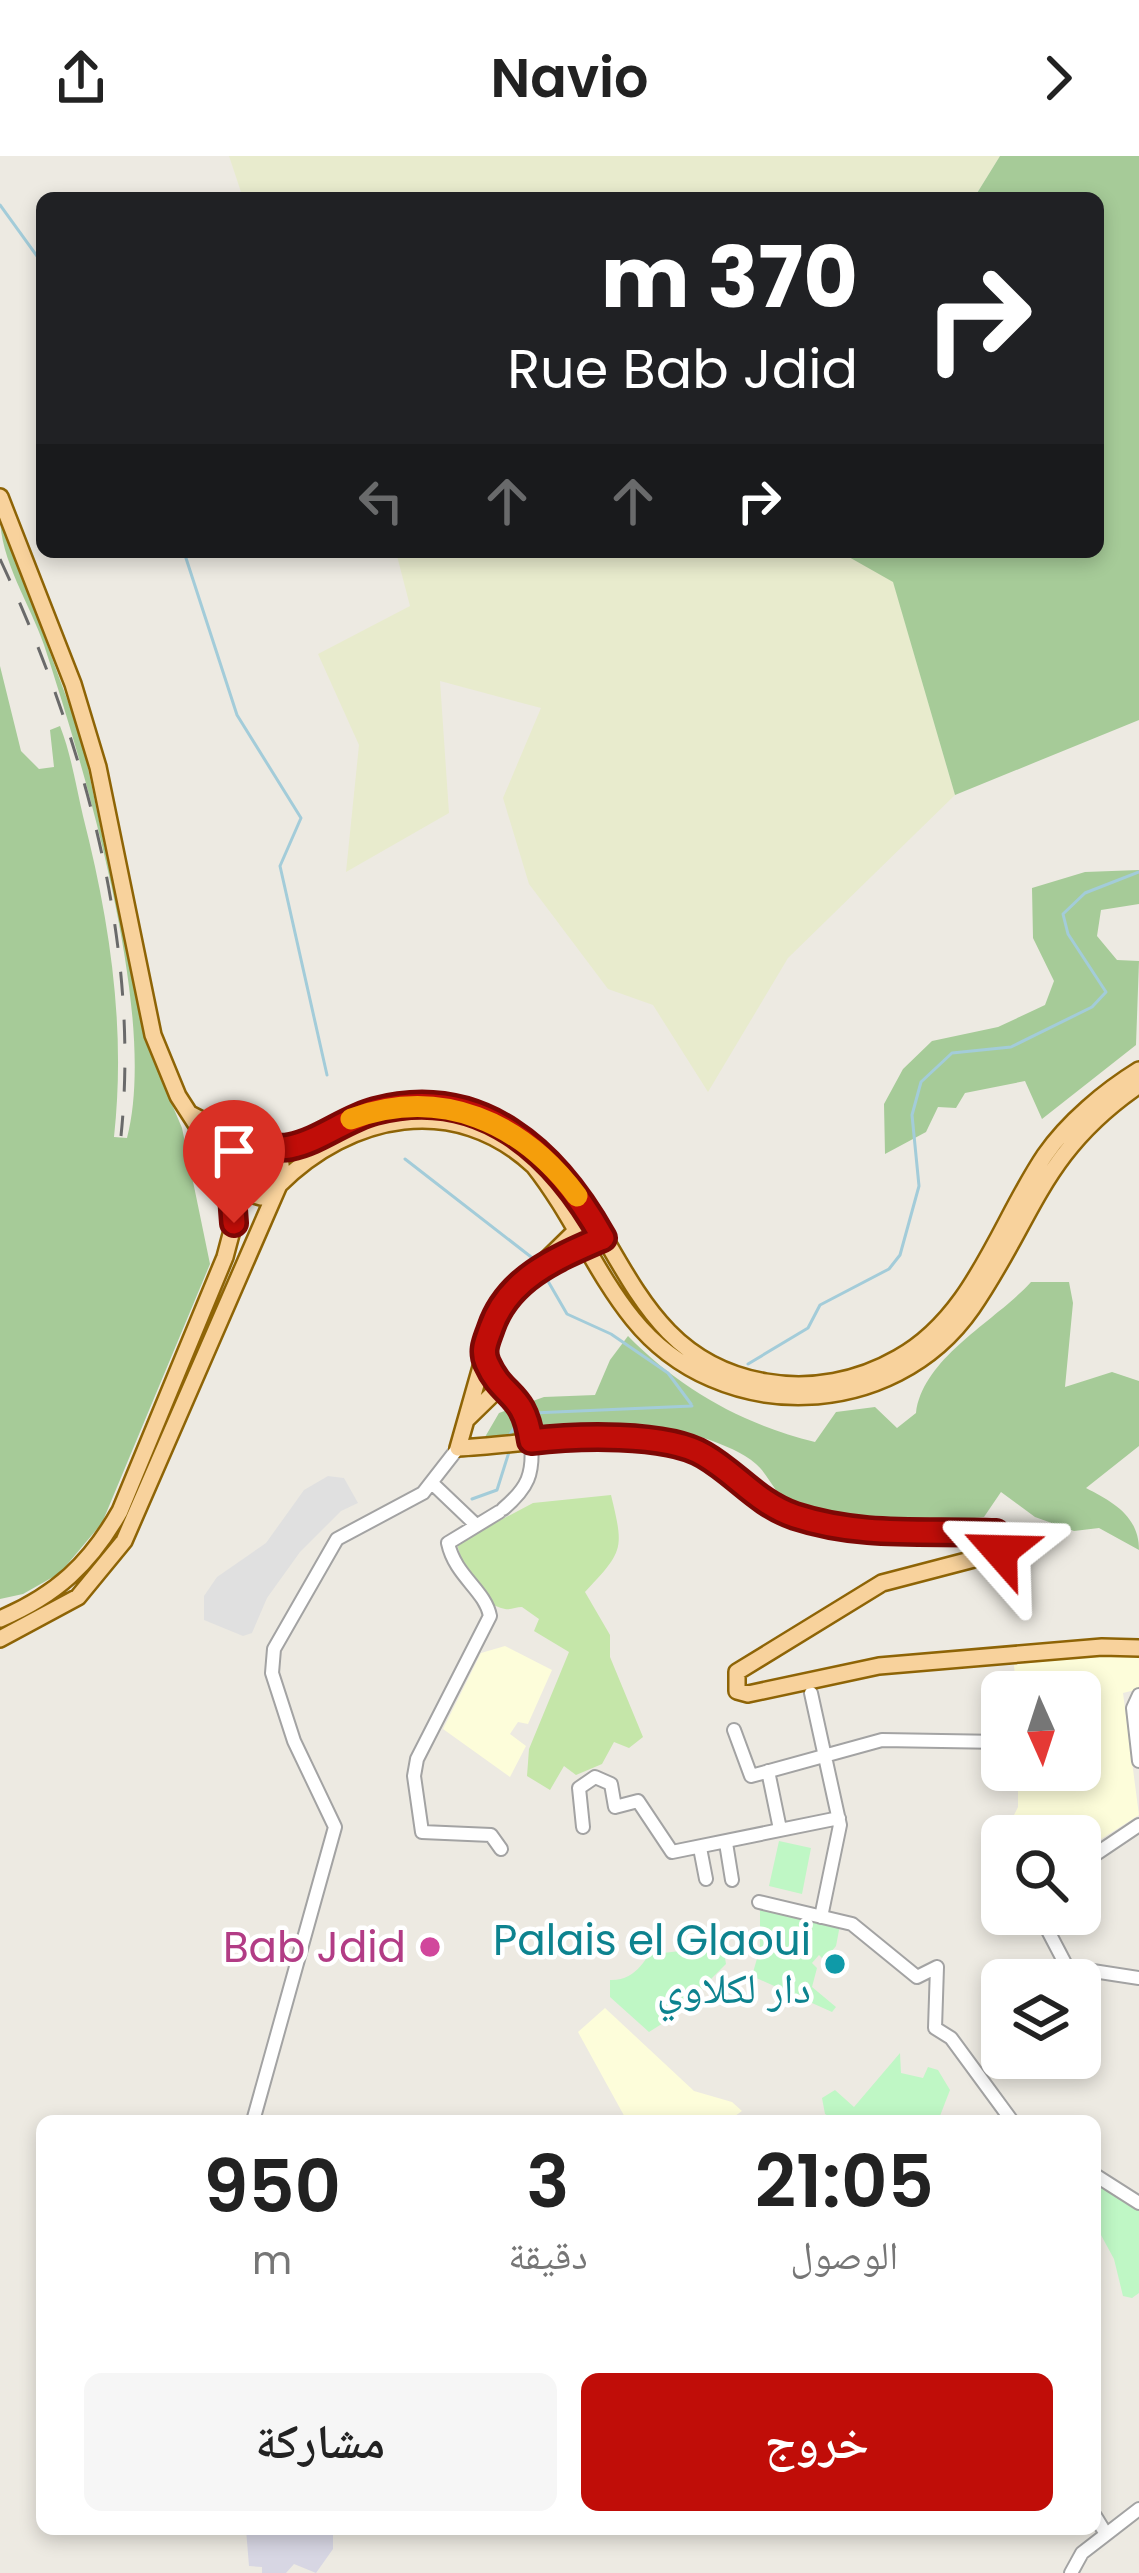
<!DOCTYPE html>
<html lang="ar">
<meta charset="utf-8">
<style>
body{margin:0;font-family:Poppins,"Noto Naskh Arabic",sans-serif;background:#f6f6f6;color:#222;direction:rtl;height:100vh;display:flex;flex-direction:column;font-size:45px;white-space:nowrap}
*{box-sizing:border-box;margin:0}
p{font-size:39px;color:#767676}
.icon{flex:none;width:66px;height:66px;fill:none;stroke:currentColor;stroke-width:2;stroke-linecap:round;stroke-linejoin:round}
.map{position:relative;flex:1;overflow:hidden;direction:ltr}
.details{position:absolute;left:36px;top:1959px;width:1065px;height:420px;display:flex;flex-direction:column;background:#fff;border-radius:18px;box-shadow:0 6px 18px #0003;direction:rtl}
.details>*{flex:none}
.banner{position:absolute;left:36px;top:36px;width:1068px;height:366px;border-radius:18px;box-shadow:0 6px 18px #0003;direction:rtl;background:#202124;color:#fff;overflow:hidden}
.needle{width:78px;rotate:177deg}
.tools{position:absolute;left:981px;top:1515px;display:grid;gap:24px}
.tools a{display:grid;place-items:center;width:120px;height:120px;border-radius:18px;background:#fff;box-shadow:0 6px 18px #0003;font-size:60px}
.pin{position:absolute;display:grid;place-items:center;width:102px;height:102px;color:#fff;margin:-123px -51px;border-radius:50% 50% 50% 0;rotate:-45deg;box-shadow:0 0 12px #0007}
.pin .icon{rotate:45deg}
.me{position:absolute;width:132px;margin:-66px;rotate:295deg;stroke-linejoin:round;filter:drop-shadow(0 0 9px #0008)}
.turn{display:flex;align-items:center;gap:42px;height:252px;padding:0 48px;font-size:54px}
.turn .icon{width:156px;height:156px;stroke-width:2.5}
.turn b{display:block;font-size:84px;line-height:102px}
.lanes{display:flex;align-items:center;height:114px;padding:0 48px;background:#0003;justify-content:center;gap:60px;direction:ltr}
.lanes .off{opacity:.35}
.eta{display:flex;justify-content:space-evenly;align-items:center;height:204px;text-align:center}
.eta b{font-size:72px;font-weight:600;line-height:84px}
.primary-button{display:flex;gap:24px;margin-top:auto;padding:24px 48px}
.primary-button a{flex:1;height:138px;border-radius:18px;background:#c00d08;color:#fff;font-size:48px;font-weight:600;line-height:138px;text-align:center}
.primary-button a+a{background:#f6f6f6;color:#222}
header{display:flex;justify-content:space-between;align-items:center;height:156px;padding:0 48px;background:#fff;font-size:54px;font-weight:600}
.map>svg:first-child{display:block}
.education{fill:#fdfdda}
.farmland{fill:#e8ebcd}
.grass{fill:#c5e6a9}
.forest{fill:#a6cb98}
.park{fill:#bff7c5}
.parking{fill:#e0e0e0}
.plaza{fill:#d7d6e3}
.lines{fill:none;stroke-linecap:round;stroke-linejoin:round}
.stream{stroke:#a3ccd9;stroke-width:3}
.minor-casing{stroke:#a3a3a3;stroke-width:16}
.major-casing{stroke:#8e6406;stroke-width:20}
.minor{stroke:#fff;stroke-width:12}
.major{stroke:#f8d29c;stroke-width:15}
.rail{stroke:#6a6a6a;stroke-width:3;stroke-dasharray:24 24;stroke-linecap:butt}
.route-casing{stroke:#7d0805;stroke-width:30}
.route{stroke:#c00d08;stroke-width:21}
.slow{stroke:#f59e0b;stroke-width:21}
.hotel-dot{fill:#d1479c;stroke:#fff;stroke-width:4.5}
.culture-dot{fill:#0f9aa8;stroke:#fff;stroke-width:4.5}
.labels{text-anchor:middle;stroke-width:9;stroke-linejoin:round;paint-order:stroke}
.culture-label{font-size:42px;fill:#0d838f;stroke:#fff;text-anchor:end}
.hotel-label{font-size:42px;fill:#b23c85;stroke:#fff;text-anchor:end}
</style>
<header><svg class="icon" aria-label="forward" viewBox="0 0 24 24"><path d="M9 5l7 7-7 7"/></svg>Navio<svg class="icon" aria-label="share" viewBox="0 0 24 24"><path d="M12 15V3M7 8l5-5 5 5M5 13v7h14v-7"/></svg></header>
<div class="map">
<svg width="1139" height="2417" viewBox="0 0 1139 2417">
<rect width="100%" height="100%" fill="#edeae2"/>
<path class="education" d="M505 1490 552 1514 528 1568 518 1566 510 1578 526 1590 510 1621 443 1573 481 1497Z
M1115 1496 1139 1502V1533L1123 1537 1139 1659 1087 1692 1080 1693V1680H1031L1011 1665 1018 1651V1614H1080V1536H1016L1014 1509Z
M605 1852 694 1935 732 1946 742 1955 728 1965H627L578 1876Z"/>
<path class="farmland" d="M229 0H1000L974 42H243Z
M396 396H840L893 425 955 639 788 802 708 936 653 849 608 833 529 728 503 642 541 552 440 525 449 657 346 716 359 589 318 498 410 450Z"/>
<path class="grass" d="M611 1339C624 1393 624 1395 585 1436L610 1479V1501L643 1581 629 1592 614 1586 602 1608 576 1619 564 1610 550 1634 527 1620 529 1593 569 1496 534 1475 539 1463 522 1451C516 1451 511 1454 505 1453 480 1449 461 1408 457 1387L533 1347Z"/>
<path class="forest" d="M1000 0H1139V564L955 639 893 426 840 396H1098V42H974Z
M0 360 82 584 146 887 182 972 210 1108 102 1367 60 1417 23 1438 0 1443V510L21 595 39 613 54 611 50 574 60 570C71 598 76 630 83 660 110 766 126 872 114 981L127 982C159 859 84 611 44 489 30 448 0 404 0 360Z
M1139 714V748L1101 754 1097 780 1117 804 1139 805 1136 889 1042 963 1025 925 965 937 956 952 938 951 926 976 885 998 884 948 903 913 932 885 998 871 1045 849 1054 825 1033 782 1032 732 1085 716Z
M1031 1126H1069L1073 1147 1065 1231 1112 1216 1139 1225V1290L1086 1332C1113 1346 1139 1360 1139 1394L1099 1372 1074 1375 1035 1361 1001 1336 984 1361C934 1367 837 1376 792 1350 777 1342 769 1319 756 1308 743 1296 723 1289 707 1283 656 1266 540 1274 485 1281L499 1257 544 1241 595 1239 610 1204 628 1180C680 1233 742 1268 815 1286L836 1256 875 1251 897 1272 916 1257C923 1201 996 1165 1031 1126Z"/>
<path class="park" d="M779 1685 811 1692 802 1738 769 1730Z
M760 1747 840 1769 836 1790 824 1804 819 1799 812 1807 817 1812 812 1831 836 1851 832 1856 752 1820 760 1792Z
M693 1780 698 1790H723L726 1808 696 1838 695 1847 649 1876 610 1841V1824C638 1825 646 1800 659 1785L663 1797 680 1795 681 1781Z
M900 1897 901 1917 923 1922 928 1911 938 1914 950 1934 938 1965H837L825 1958 822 1942 835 1934 854 1951Z
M1095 2021 1139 2051V2137L1132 2142 1123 2140 1114 2103 1095 2068Z"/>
<path class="parking" d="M328 1320 344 1322 358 1347 341 1355 300 1396 267 1442 252 1477 243 1480 204 1464V1440L217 1421 266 1387 304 1334Z"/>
<path class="plaza" d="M246 2373H333V2393L316 2417 294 2408 286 2417H262V2411L249 2410Z"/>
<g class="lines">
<path class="stream" d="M0 49 42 107
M184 396 237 559 301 662 280 710 327 919
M405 1003 535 1104
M545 1120 567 1158 611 1178 668 1217 691 1248
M748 1208 808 1172 820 1149 889 1113 900 1099 919 1030 912 959 921 926 952 897 1011 891 1092 851 1106 836 1068 778 1063 758 1085 737 1139 716
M533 1257 692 1250
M508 1281 519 1265
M472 1343 497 1334 509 1296"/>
<g class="minor-casing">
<path id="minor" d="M433 1328 475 1368
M503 1353C528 1332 534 1318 531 1285
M499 1356 448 1387C455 1420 485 1434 490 1460L417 1603 414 1620 422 1676 491 1679 501 1693
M811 1537 840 1669 821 1761
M1139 1539 1133 1552 1139 1605
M734 1574 751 1620 882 1584 1002 1586
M768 1615 780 1673
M583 1671 579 1632 595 1621 611 1628 615 1651 638 1645 672 1696 839 1662
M726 1687 732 1724
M700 1692 706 1723
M1080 1725 1087 1704 1139 1669
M759 1746 852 1768 917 1821 937 1811
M1058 1758 1045 1769 1067 1811 1139 1822
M937 1811 935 1872 951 1882 1012 1965
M253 1965 335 1671 294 1585 272 1517 274 1493 337 1383 423 1337 458 1292
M1095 2019 1139 2047
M1095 2360 1106 2378
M1071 2417 1082 2397 1139 2353"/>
</g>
<g class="major-casing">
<path id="major" d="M0 341 73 528 98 611 153 879 178 940 230 1021
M190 958 252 990
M268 992C296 992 311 981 335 969 387 945 441 944 493 966 622 1019 608 1200 766 1226 811 1234 858 1225 898 1202 974 1160 999 1067 1045 999 1068 966 1105 935 1139 914
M279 1029C350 958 455 936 534 1010 572 1058 595 1116 633 1163 719 1270 893 1266 972 1152 1034 1062 1040 997 1139 929
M591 1060 498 1151 458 1292C528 1289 608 1270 677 1288 712 1297 730 1327 760 1344 831 1386 914 1376 993 1377L1003 1383 997 1397 882 1427 737 1516V1535L748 1538 879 1510 1102 1491 1139 1492
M539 1113 593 1087
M483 1196C494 1235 523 1231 531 1285
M467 1263 504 1227
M0 1463C56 1439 90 1408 120 1355L225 1101 234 1067V1029
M0 1483 78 1441 124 1385 282 1022 281 1008 268 992 239 995 230 1014 239 1035 261 1041 275 1034"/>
</g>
<use href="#minor" class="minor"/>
<use href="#major" class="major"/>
<path class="rail" d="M0 403C82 579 141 784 121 980"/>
</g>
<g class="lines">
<g class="route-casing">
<path id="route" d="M234 1067 230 1014 245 992C260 988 275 994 290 991 320 985 345 963 375 955 481 927 555 996 603 1082 557 1102 508 1122 491 1172 487 1184 481 1194 487 1207 503 1243 524 1235 531 1285 574 1280 666 1276 704 1299 737 1318 757 1347 795 1360 862 1382 927 1374 996 1377L1004 1386 1000 1395"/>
</g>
<use href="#route" class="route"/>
<path class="slow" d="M351 963C441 930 522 966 577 1040"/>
</g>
<circle class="hotel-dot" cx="430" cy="1791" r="12"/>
<circle class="culture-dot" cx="835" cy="1808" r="12"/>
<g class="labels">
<g class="culture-label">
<text x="811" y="1799">Palais el Glaoui<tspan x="811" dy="48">دار لكلاوي</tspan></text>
</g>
<g class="hotel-label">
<text x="406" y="1806">Bab Jdid</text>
</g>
</g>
</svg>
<div class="tools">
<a><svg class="needle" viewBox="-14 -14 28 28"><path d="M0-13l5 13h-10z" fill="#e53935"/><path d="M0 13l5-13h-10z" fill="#767676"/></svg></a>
<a><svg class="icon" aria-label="search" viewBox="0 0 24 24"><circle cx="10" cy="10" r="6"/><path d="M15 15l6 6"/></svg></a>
<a><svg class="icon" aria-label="layers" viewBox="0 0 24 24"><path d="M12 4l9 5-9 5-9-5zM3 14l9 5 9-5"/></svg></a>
</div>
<div class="pin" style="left:234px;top:1067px;background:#d93025"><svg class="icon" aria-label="arrive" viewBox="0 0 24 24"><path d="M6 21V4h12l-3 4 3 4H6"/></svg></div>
<svg class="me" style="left:1000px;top:1395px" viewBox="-20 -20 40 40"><path d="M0-17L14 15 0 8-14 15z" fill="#c00d08" stroke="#fff" stroke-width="4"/></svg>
<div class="banner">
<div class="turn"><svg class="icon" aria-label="right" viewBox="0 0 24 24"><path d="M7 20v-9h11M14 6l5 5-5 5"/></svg><div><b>370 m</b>Rue Bab Jdid</div></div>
<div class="lanes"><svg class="icon off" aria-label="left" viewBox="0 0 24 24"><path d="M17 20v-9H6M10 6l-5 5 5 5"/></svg><svg class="icon off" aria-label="ahead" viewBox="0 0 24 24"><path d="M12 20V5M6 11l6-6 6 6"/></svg><svg class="icon off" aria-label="ahead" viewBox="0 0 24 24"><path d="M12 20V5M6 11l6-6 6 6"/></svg><svg class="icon" aria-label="right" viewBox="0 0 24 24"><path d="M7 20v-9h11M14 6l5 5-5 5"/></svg></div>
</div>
<section class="details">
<div class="eta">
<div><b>21:05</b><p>الوصول</p></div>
<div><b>3</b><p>دقيقة</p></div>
<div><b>950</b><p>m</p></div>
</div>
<div class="primary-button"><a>خروج</a><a>مشاركة</a></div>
</section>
</div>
